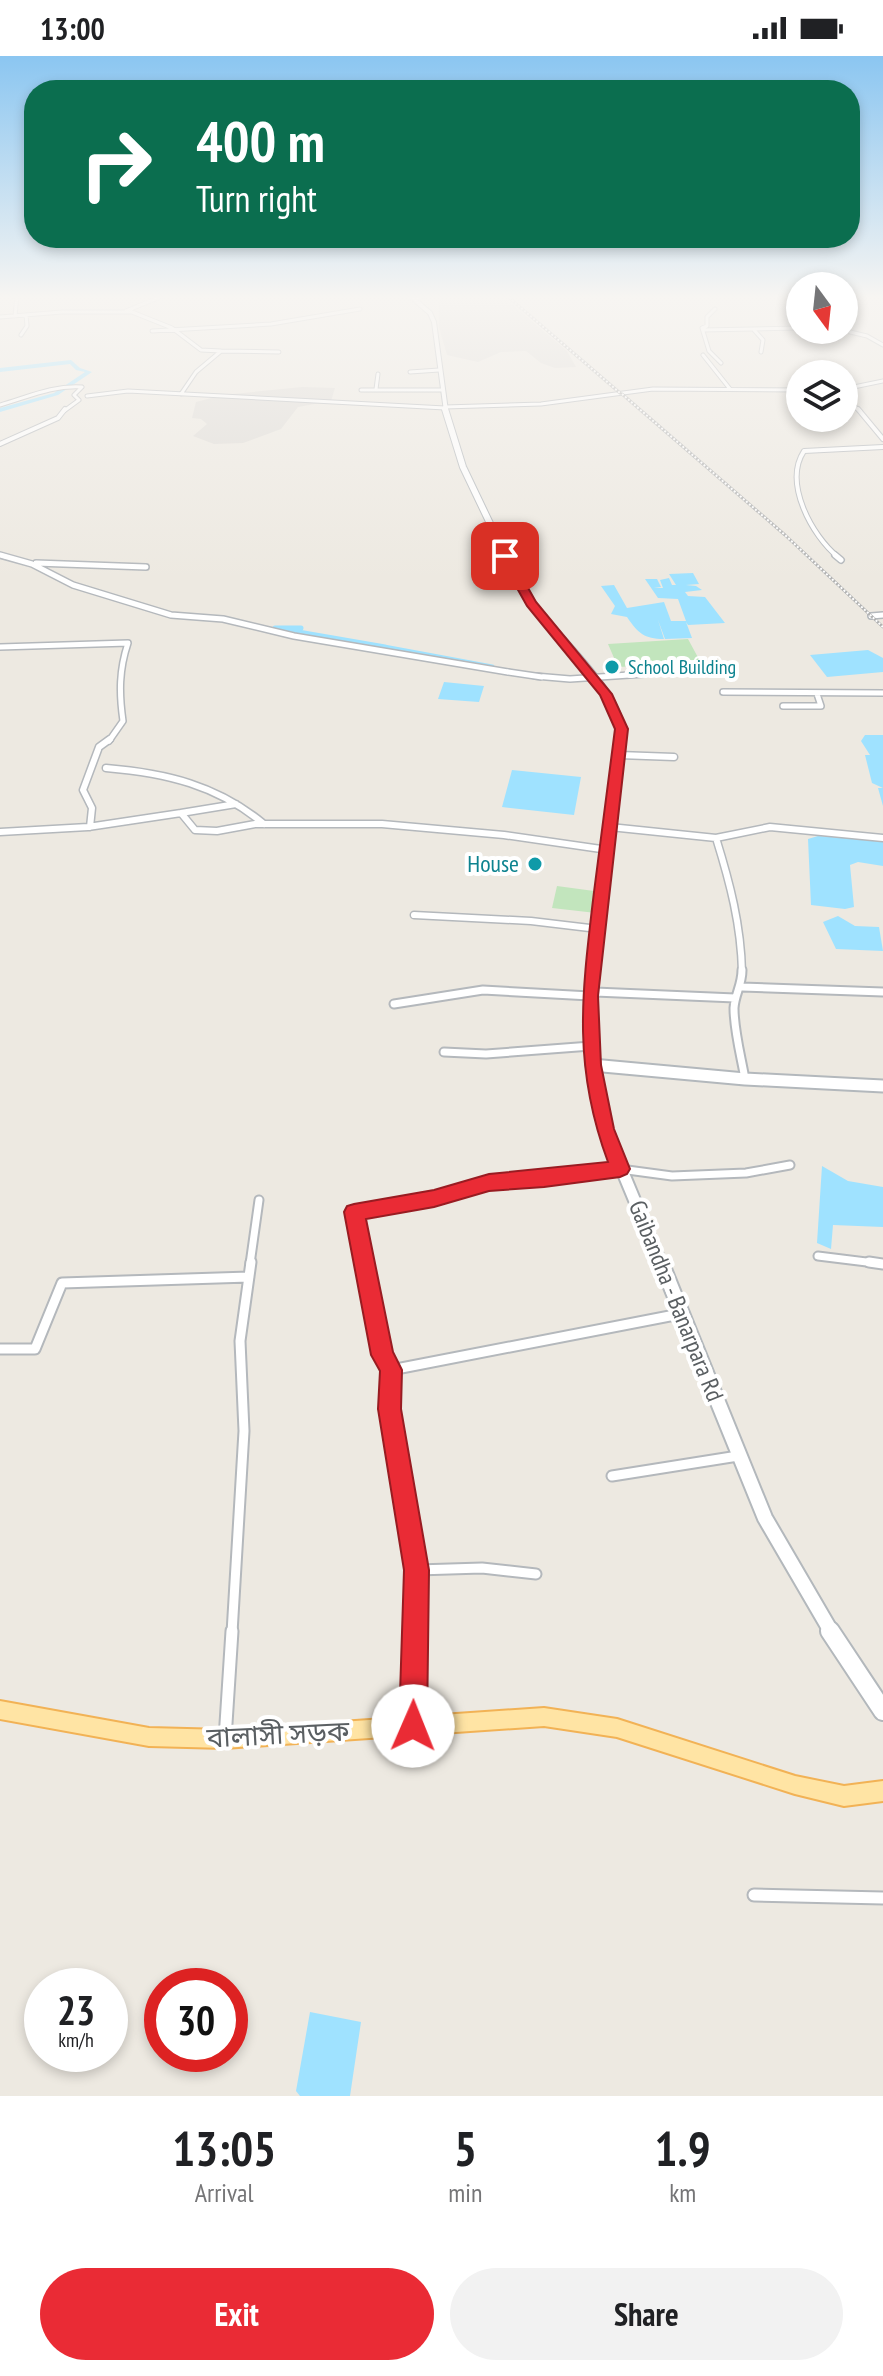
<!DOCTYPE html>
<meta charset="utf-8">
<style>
body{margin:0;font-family:"PT Sans Narrow","Noto Sans Bengali",sans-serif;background:#f2f2f2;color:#202124;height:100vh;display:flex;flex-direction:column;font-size:30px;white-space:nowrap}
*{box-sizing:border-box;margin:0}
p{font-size:26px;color:#757577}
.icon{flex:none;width:44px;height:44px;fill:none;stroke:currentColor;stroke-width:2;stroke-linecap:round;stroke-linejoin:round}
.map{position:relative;height:2040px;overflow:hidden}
.drawer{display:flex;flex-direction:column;background:#fff;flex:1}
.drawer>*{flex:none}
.guide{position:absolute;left:24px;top:24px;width:836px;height:168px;border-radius:32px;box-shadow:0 4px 12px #0003;background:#0b6e4f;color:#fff;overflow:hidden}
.needle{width:52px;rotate:165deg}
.tools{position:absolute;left:786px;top:216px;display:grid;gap:16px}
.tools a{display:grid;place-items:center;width:72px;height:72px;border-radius:50%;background:#fff;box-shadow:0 4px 12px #0003;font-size:40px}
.speed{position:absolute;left:24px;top:1912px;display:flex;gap:16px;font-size:40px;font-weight:700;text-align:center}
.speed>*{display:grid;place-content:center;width:104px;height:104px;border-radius:50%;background:#fff;box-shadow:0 4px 12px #0003;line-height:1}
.speed small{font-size:20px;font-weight:400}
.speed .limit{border:12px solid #d22;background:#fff;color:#111}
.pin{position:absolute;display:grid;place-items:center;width:68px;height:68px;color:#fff;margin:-34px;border-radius:16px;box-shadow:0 4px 12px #0006}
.me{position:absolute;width:88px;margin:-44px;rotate:1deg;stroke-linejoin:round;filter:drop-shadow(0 0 6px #0008)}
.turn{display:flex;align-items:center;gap:28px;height:168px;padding:0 40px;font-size:36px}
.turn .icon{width:104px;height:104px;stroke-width:2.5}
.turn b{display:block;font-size:56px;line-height:68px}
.eta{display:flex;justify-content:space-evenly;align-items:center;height:136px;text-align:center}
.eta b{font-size:48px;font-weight:700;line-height:56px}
.button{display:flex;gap:16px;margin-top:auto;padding:16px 40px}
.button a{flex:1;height:92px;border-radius:48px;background:#ea2b35;color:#fff;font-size:32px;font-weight:700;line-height:92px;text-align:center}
.button a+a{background:#f2f2f2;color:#202124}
.status{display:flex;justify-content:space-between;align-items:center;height:56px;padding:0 40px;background:#fff;direction:ltr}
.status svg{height:22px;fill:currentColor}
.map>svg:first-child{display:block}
.industrial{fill:#dedbd6}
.green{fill:#c2e5bd}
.water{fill:#9fe2ff}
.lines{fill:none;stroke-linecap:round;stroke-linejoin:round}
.canal{stroke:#9fe2ff;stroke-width:5}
.river{fill:#9fe2ff;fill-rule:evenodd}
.street-far6-casing{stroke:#b4b8bc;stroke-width:5}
.street-far5-casing{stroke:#b4b8bc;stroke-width:6}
.street-far4-casing{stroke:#b4b8bc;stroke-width:8}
.street-far3-casing{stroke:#b4b8bc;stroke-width:9}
.street-far2-casing{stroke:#b4b8bc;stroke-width:11}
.street-far1-casing{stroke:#b4b8bc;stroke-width:13}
.street-casing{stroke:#b4b8bc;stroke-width:15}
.secondary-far6-casing{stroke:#b3b8bc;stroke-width:6}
.secondary-far5-casing{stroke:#b3b8bc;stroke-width:8}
.secondary-far4-casing{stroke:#b3b8bc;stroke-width:10}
.secondary-far3-casing{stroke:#b3b8bc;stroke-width:12}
.secondary-far2-casing{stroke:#b3b8bc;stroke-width:15}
.secondary-far1-casing{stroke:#b3b8bc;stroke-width:18}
.secondary-casing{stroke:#b3b8bc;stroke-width:22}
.primary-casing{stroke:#f2b255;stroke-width:4}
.street-far6{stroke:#fff;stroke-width:3}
.street-far5{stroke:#fff;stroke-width:4}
.street-far4{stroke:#fff;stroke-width:5}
.street-far3{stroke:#fff;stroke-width:6}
.street-far2{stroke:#fff;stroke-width:7}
.street-far1{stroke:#fff;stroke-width:9}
.street{stroke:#fff;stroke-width:11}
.secondary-far6{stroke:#fff;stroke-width:4}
.secondary-far5{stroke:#fff;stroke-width:6}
.secondary-far4{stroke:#fff;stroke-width:7}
.secondary-far3{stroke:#fff;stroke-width:9}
.secondary-far2{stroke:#fff;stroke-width:11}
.secondary-far1{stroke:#fff;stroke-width:14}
.secondary{stroke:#fff;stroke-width:18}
.primary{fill:#ffe4a4;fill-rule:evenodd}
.rail-casing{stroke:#b1b2b2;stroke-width:3}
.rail{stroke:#fff;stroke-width:2;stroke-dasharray:2;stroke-linecap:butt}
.street-bridge-casing{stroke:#b4b8bc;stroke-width:8;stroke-linecap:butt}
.street-bridge{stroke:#fff;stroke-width:5}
.route{fill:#ea2b35;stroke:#981c22;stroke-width:2}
.culture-dot{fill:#0f9aa8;stroke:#fff;stroke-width:3}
.labels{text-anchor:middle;stroke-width:8;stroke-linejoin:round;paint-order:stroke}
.far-culture-label{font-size:20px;fill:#0d838f;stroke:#fff;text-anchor:start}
.culture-label{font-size:24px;fill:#0d838f;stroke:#fff;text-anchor:end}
.street-label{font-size:24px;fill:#5a5f62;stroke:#fff}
.near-street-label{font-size:28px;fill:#5a5f62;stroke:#fff}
</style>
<div class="status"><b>13:00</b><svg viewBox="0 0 49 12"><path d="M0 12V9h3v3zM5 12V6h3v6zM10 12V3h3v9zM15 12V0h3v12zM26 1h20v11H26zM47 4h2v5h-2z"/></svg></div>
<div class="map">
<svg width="883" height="2040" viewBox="0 0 883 2040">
<rect width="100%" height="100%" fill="#ede9e1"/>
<path class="industrial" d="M501 239 567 295 576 311 555 312 541 307 526 295 501 296 478 306 447 299 439 271V240Z
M302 331 335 332 331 345 298 351 281 373 243 387 214 388 193 380 207 368 201 363 192 362 196 346 223 339Z"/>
<path class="green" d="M688 583 701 607 618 611 608 588Z
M557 830 594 835V839L599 840 596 857 552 852Z"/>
<path class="water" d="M693 517 699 528 686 529 696 530 702 534 685 536 688 540 705 541 725 567 688 569 686 566 692 582 665 583 658 564 664 583C644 583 638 577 627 561L611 558 615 550 601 530 614 529 627 552 664 546 671 565H686L678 543 658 542 645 523H657L661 531 654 532H663L660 524 669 522 672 529H676L669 518Z
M868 594 883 602V616L827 621 810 599Z
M444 626 484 630 479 646 438 643Z
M865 679H883V750L878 732H883L872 727 865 699H870L861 685Z
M512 714 581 721 574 759 502 751Z
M818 780 883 785V810L858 806 850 809 854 851 845 853 811 849 808 783Z
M838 860 855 870 879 871 883 895 836 893 823 866Z
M822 1110 848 1125 883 1131V1171L833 1169 831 1193 817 1187Z
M310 1956 361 1966 350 2040H300L296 2035Z"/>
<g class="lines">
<path class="canal" d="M301 572H275L385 591
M384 591 492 611"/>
<path class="river" d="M71 304 80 312 92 316 58 339 0 356V352L54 337 85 316 76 314 70 308 0 316V312Z"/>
<g class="street-far6-casing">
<path id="street-far6" d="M416 243 428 239
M715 253 707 261V270L702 272 709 295 721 307
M126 255 165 239
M15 260 17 239
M0 261 62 256H132L172 272 201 294 221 295 196 316 181 338
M703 274 800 272
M754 274 763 284 761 296
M842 274 867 280 883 289
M152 275 271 268 360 253
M21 279 27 270 26 259
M221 295 279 296
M703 299 730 333
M410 316 439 314
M376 333 378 318
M844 333 883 325
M361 334H441
M87 340 128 335 445 352
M844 342 860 355
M0 349C28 341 53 329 82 331
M445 351 541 348 653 333 800 334
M64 355 79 344 74 339 82 331"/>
</g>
<g class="street-far5-casing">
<path id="street-far5" d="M858 353 883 383
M0 388 58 362 65 353
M0 499 7 501
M838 501C812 480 783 427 804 395L883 391"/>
</g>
<g class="street-far4-casing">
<path id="street-far4" d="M0 499 32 508 73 529 171 559 223 563 294 580 508 616
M835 499 841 504
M36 507 146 511
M871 560 883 559
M0 591 128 587C119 614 119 637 123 665L109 685
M535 620 570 623 719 613
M723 636 883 637
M783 650H821L817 638"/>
</g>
<g class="street-far3-casing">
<path id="street-far3" d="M619 699 674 701
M106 712C166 717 217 729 264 768
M181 757 236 748
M90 771 92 752 83 734 99 691 110 683
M610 771 716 782 770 771 883 782
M0 776 88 771 181 757 195 774 217 775 255 768H382L504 779 608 794
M716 782C730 827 741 869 742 916
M414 859 531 865 598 873"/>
</g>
<g class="street-far2-casing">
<path id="street-far2" d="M742 914C742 929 735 938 734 952 734 975 741 1000 745 1023
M742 931 883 936
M394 948 483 934 590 940 595 936 735 942
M444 996 486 998 591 990
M818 1200 883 1208
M250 1208 259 1144
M365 1208 354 1156 434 1142 489 1127 620 1113 672 1120 746 1117 790 1109"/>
</g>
<g class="street-far1-casing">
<path id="street-far1" d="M364 1206 383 1299 391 1314 389 1353 417 1514 415 1577
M869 1206 883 1208
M0 1293H35L62 1227 249 1221
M391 1314 680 1258
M612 1420 738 1400
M417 1514 482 1512 536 1518
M232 1577 244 1375 240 1285 251 1206"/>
</g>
<g class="street-casing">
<path id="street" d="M413 1670 415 1575
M225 1683 232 1575
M754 1839 883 1842"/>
</g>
<g class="secondary-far6-casing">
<path id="secondary-far6" d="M409 239 430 257 434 266 446 355"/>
</g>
<g class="secondary-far5-casing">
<path id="secondary-far5" d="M445 353 463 411 506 501"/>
</g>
<g class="secondary-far4-casing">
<path id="secondary-far4" d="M505 499C514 515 521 533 532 548 556 583 626 640 621 685"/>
</g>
<g class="secondary-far3-casing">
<path id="secondary-far3" d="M593 916 621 683"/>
</g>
<g class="secondary-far2-casing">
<path id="secondary-far2" d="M593 914 590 940 592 1009 605 1073 661 1208
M592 1009 745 1023 883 1030"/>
</g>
<g class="secondary-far1-casing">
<path id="secondary-far1" d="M661 1206 765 1462 832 1577"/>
</g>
<g class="secondary-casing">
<path id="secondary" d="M830 1575 883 1655"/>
</g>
<g class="primary-casing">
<path id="primary" d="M0 1645 149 1672 225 1674 544 1652 617 1663 795 1720 844 1730 883 1725V1745L844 1750 795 1738 617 1681 544 1670 225 1692 149 1690 0 1663Z"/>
</g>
<use href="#street-far6" class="street-far6"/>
<use href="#street-far5" class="street-far5"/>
<use href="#street-far4" class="street-far4"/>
<use href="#street-far3" class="street-far3"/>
<use href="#street-far2" class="street-far2"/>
<use href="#street-far1" class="street-far1"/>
<use href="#street" class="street"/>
<use href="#secondary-far6" class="secondary-far6"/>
<use href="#secondary-far5" class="secondary-far5"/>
<use href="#secondary-far4" class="secondary-far4"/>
<use href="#secondary-far3" class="secondary-far3"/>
<use href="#secondary-far2" class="secondary-far2"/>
<use href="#secondary-far1" class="secondary-far1"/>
<use href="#secondary" class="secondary"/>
<use href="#primary" class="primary"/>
<g class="rail-casing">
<path id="rail" d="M506 239 620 337
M622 338 785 479 883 571"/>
</g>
<use href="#rail" class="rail"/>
<g class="street-bridge-casing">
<path id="street-bridge" d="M508 616 542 621"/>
</g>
<use href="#street-bridge" class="street-bridge"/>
</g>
<linearGradient id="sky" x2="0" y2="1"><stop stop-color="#8bc6f1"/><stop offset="0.46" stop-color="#f7f5f2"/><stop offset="1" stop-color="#f7f5f2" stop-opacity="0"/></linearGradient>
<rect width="883" height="524" fill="url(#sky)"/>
<path class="route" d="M505 496 510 500 536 546 612 638 628 673 598 940 601 1009 614 1073 630 1113 627 1118 620 1121 544 1131 489 1135 434 1151 366 1163 393 1296 402 1314 401 1353 429 1514 427 1670 423 1680 413 1684 403 1680 399 1670 404 1514 378 1353 380 1315 371 1299 344 1156 347 1150 354 1148 434 1134 489 1118 608 1106C572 1009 582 937 594 836 601 782 608 728 615 673L600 639 527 550 499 500Z"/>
<g class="culture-dot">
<circle cx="612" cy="611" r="8"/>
<circle cx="535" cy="808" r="8"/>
</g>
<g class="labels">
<g class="far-culture-label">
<text x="628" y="618">School Building</text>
</g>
<g class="culture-label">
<text x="519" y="816">House</text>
</g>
<g class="street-label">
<text transform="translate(676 1245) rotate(68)" y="8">Gaibandha - Banarpara Rd</text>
</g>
<g class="near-street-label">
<text transform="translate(278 1678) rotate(-3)" y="10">বালাসী সড়ক</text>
</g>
</g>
</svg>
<div class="tools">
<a><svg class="needle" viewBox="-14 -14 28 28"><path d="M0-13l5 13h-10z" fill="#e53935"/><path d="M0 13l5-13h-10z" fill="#757577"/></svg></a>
<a><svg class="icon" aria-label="layers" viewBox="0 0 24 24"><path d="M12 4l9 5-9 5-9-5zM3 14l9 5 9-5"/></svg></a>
</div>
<div class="speed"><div>23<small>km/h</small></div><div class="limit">30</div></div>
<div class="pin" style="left:505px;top:500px;background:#d93025"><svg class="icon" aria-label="arrive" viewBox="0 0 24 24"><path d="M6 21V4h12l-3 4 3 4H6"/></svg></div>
<svg class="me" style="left:413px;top:1670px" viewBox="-20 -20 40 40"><circle r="19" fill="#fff"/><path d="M0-13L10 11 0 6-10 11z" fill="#ea2b35"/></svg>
<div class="guide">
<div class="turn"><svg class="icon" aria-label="right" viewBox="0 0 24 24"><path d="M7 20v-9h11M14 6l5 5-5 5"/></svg><div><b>400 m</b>Turn right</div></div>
</div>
</div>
<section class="drawer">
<div class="eta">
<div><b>13:05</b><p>Arrival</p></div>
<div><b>5</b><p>min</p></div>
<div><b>1.9</b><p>km</p></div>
</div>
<div class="button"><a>Exit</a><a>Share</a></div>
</section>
